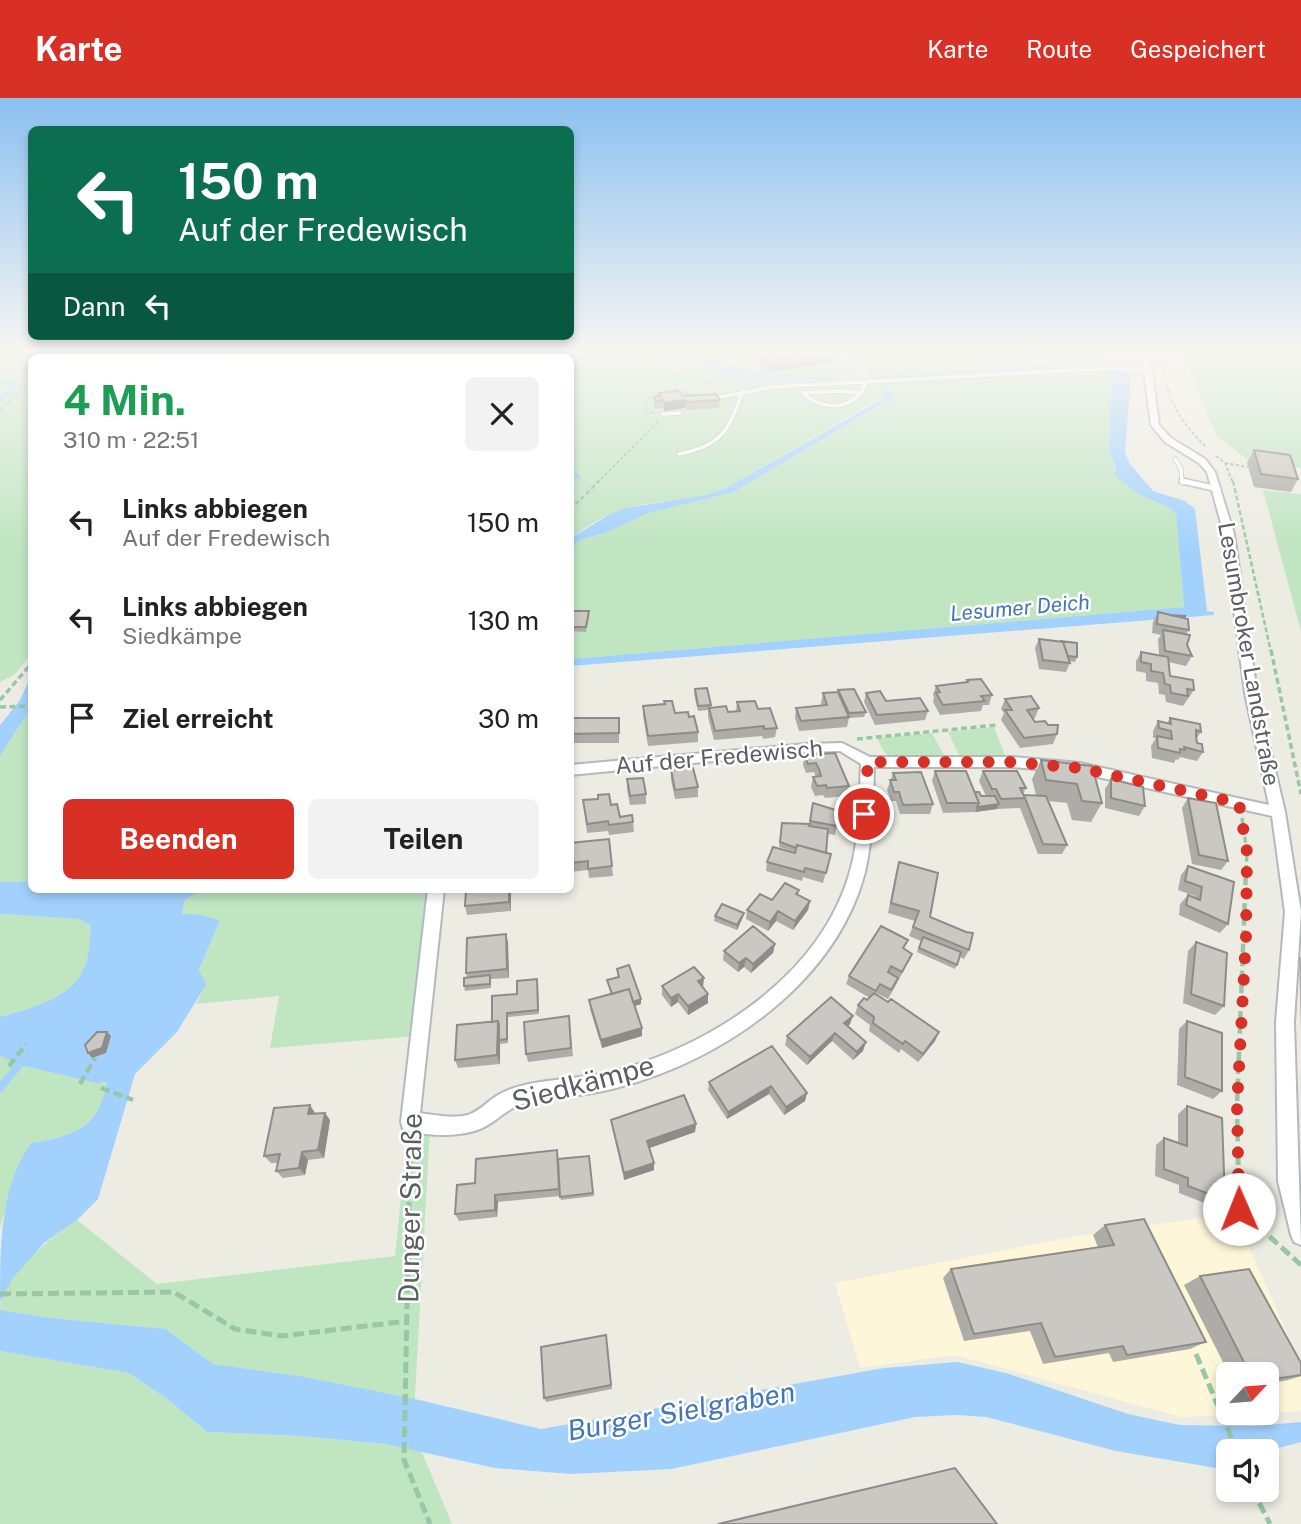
<!DOCTYPE html>
<html lang="de">
<meta charset="utf-8">
<style>
body{margin:0;font-family:"Public Sans",sans-serif;background:#f2f2f2;color:#222;height:100vh;display:flex;flex-direction:column;font-size:26px;white-space:nowrap}
*{box-sizing:border-box;margin:0}
p{font-size:23px;color:#767676}
.icon{flex:none;width:38px;height:38px;fill:none;stroke:currentColor;stroke-width:2;stroke-linecap:round;stroke-linejoin:round}
.map{position:relative;flex:1;overflow:hidden}
.sheet{position:absolute;left:28px;top:256px;width:546px;height:539px;display:flex;flex-direction:column;background:#fff;border-radius:10px;box-shadow:0 4px 10px #0003}
.sheet>*{flex:none}
.hud{position:absolute;left:28px;top:28px;width:546px;height:214px;border-radius:10px;box-shadow:0 4px 10px #0003;background:#0b6e4f;color:#fff;overflow:hidden}
.needle{width:46px;rotate:64deg}
.tools{position:absolute;left:1216px;top:1264px;display:grid;gap:14px}
.tools a{display:grid;place-items:center;width:63px;height:63px;border-radius:10px;background:#fff;box-shadow:0 4px 10px #0003;font-size:35px}
.pin{position:absolute;display:grid;place-items:center;width:60px;height:60px;color:#fff;margin:-30px;border:4px solid #fff;border-radius:50%;box-shadow:0 2px 7px #0007}
.me{position:absolute;width:77px;margin:-38px;rotate:359deg;stroke-linejoin:round;filter:drop-shadow(0 0 5px #0008)}
.turn{display:flex;align-items:center;gap:24px;height:147px;padding:0 35px;font-size:32px}
.turn .icon{width:91px;height:91px;stroke-width:2.5}
.turn b{display:block;font-size:49px;line-height:60px}
.then{display:flex;align-items:center;height:66px;padding:0 35px;background:#0003;gap:14px;font-size:26px}
.round{display:grid;place-items:center;flex:none;width:74px;height:74px;border-radius:10px;background:#f2f2f2}
.headline{display:flex;align-items:center;justify-content:space-between;height:119px;padding:0 35px}
h1{font-size:42px;font-weight:700;line-height:52px;color:#1e9e55}
.primary-button{display:flex;gap:14px;margin-top:auto;padding:14px 35px}
.primary-button a{flex:1;height:80px;border-radius:10px;background:#d93025;color:#fff;font-size:28px;font-weight:700;line-height:80px;text-align:center}
.primary-button a+a{background:#f2f2f2;color:#222}
ul{padding:0;list-style:none}
li{display:flex;align-items:center;gap:21px;height:98px;padding:0 35px}
li div{flex:1}
li b{display:block;font-size:26px}
li em{font-style:normal}
header{display:flex;align-items:center;gap:42px;box-sizing:border-box;height:98px;padding:0 35px;background:#d93025;color:#fff}
header strong{font-size:33px}
nav{display:flex;gap:38px;margin-inline-start:auto;font-size:24px}
.map>svg:first-child{display:block}
.commercial{fill:#fdf6d8;fill-rule:evenodd}
.green{fill:#bfe5c1}
.water{fill:#a2d1fe}
.lines{fill:none;stroke-linecap:round;stroke-linejoin:round}
.stream-far1{stroke:#a2d1fe;stroke-width:3.5}
.stream{stroke:#a2d1fe;stroke-width:8}
.lane-far1-casing{stroke:#b5b8bd;stroke-width:5}
.lane-casing{stroke:#b5b8bd;stroke-width:8}
.street-casing{stroke:#b5b8bd;stroke-width:4}
.path-far4{stroke:#98c6a8;stroke-width:2;stroke-dasharray:3.5 2;stroke-linecap:butt}
.path-far3{stroke:#98c6a8;stroke-width:2.5;stroke-dasharray:5 2.5;stroke-linecap:butt}
.path-far2{stroke:#98c6a8;stroke-width:3.5;stroke-dasharray:6 3.5;stroke-linecap:butt}
.path-far1{stroke:#98c6a8;stroke-width:4.5;stroke-dasharray:9 4.5;stroke-linecap:butt}
.path{stroke:#98c6a8;stroke-width:5;stroke-dasharray:11 5;stroke-linecap:butt}
.lane-far1{stroke:#fff;stroke-width:3.5}
.lane{stroke:#fff;stroke-width:5}
.street{fill:#fff;fill-rule:evenodd}
.wall{fill:#aeaca7}
.shaded-wall{fill:#8d8c88}
.building{fill:#cac8c2;stroke:#8d8c88;stroke-width:2}
.route{stroke:#d93025;stroke-width:12;stroke-dasharray:0 21.6}
.labels{text-anchor:middle;stroke-width:5;stroke-linejoin:round;paint-order:stroke}
.far-water-label{font-size:21px;font-style:italic;fill:#4276b8;stroke:#fff}
.street-label{font-size:23px;fill:#5b5e63;stroke:#fff}
.near-street-label{font-size:28px;fill:#5b5e63;stroke:#fff}
.near-water-label{font-size:28px;font-style:italic;fill:#4276b8;stroke:#fff}
</style>
<header>
<strong>Karte</strong>
<nav><a>Karte</a><a>Route</a><a>Gespeichert</a></nav>
</header>
<div class="map">
<svg width="1301" height="1426" viewBox="0 0 1301 1426">
<rect width="100%" height="100%" fill="#edece3"/>
<path class="commercial" d="M1234 1115 1301 1267V1313L1181 1319 955 1257 860 1270 835 1185 1072 1139ZM1228 1276H1267V1314H1228Z"/>
<path class="green" d="M0 254H160L157 259H32L31 556 15 576 0 584Z
M216 254H826L876 287 885 297 726 390C694 404 657 401 624 411 604 417 587 428 571 440L570 259H216Z
M837 254H1105L1106 274 1111 278 1109 351 1117 379C1126 382 1128 388 1135 393 1148 403 1166 404 1176 416L1184 509 571 561V454L579 442 605 435 648 414 734 394 894 300 874 279 862 271 867 267 858 268Z
M1184 254H1301V370L1252 365 1217 338 1198 295Z
M1263 392 1301 396V533L1299 526Z
M28 615H31V783L0 784V658Z
M994 629 1005 657 999 660 960 659 948 634Z
M932 635 945 659 893 660 884 654 877 640Z
M203 791H431L416 938 270 950 279 898 196 906 206 887 199 873 220 823 182 817 185 802Z
M0 816 79 821 91 828C90 838 90 850 87 861 78 900 33 909 0 919Z
M0 958 19 967 97 985 107 984C99 1030 74 1038 31 1045L0 1128Z
M408 1031H430L413 1333 452 1426H0V1253L129 1275 170 1303 207 1334 301 1338 385 1346 299 1278 213 1266 166 1231 51 1220 0 1212C0 1178 52 1139 77 1122L157 1186 395 1158Z"/>
<path class="water" d="M628 254 689 256 772 279 833 278 843 281 736 285 694 263 676 258 634 259Z
M1119 272 1130 275 1131 279 1125 354 1130 366 1153 393 1185 403 1195 411 1207 513 1214 514V517L571 568V561L1184 509 1176 416C1166 404 1148 403 1136 394 1128 388 1121 382 1113 376L1116 373 1109 351 1111 279 1106 274Z
M880 286 892 294 894 299 734 394 648 415 605 435 579 442 571 454V440L610 416 626 410 706 397 726 390 882 301 885 296 876 287Z
M31 578V610L0 658V627L20 602Z
M31 783 32 791H203L185 802 182 816 202 817 220 823 199 872 206 887 177 934 135 976 98 1101 77 1122 44 1145 13 1180 0 1204C0 1150 0 1089 31 1045 74 1038 99 1030 107 984L97 985 19 967 0 958V919C33 909 78 900 87 861 90 850 90 839 91 828L79 821 0 816V784Z
M0 1212 51 1220 166 1231 213 1266 299 1278 415 1301 541 1331 884 1270 957 1264 1006 1275 1128 1316 1180 1327 1254 1328 1301 1324V1344L1275 1351 1267 1360V1353H1228V1372L1116 1353 986 1319 957 1317 915 1319 672 1371 571 1376 495 1370 385 1346 301 1338 207 1334 170 1303 129 1275 0 1253Z"/>
<g class="lines">
<path class="stream-far1" d="M835 257 904 254
M46 259 52 254
M160 259 162 254
M570 263 639 257
M868 277 879 280 1101 266
M0 286H17
M0 302 17 286
M570 369 579 380"/>
<path class="stream" d="M0 990 22 963"/>
<g class="lane-far1-casing">
<path id="lane-far1" d="M838 293 861 295C845 313 820 311 803 295Z
M861 295 866 284
M709 301 773 289 1109 270 1148 272
M663 316 680 315
M679 356C721 348 729 333 742 294
M1175 361 1181 371 1182 385"/>
</g>
<g class="lane-casing">
<path id="lane" d="M1182 383 1218 391"/>
</g>
<g class="street-casing">
<path id="street" d="M1139 254H1145L1152 272 1159 327 1171 340 1205 361 1215 374 1234 436 1257 595 1285 714 1301 814 1294 924 1301 1147 1294 1144 1291 1137 1278 1083 1276 924 1285 814 1272 718 1080 675 1012 669H874C873 704 873 740 865 774 836 885 722 963 616 990 586 998 556 998 527 1005 510 1008 500 1020 486 1028 466 1040 424 1039 403 1031L401 1024 428 791H444L420 1015C435 1017 453 1021 468 1017 478 1014 486 1005 495 999 505 992 517 989 529 986 559 980 589 980 619 972 715 945 819 877 849 777 860 741 859 703 861 666L840 653 807 654 570 677V667L807 646 842 645 870 659H1012L1080 665 1269 707 1245 595 1224 436 1207 374 1199 365 1165 344 1151 327 1144 272Z"/>
</g>
<path class="path-far4" d="M410 254 418 259
M654 254 674 276 714 287
M698 254 761 267
M1158 254C1170 299 1171 314 1205 348
M55 259 63 254
M172 259 174 254
M516 259 607 254
M667 269 683 261
M675 291 693 298
M0 312 32 282
M654 315 645 314 647 301 675 291 674 276
M1216 358 1225 365 1233 385
M1225 365 1248 369
M597 385 658 324"/>
<path class="path-far3" d="M1233 383 1271 554
M570 412 599 383"/>
<path class="path-far2" d="M1271 552 1301 696
M0 602 32 565
M0 609 32 608
M857 641 997 627
M1242 720 1247 754 1246 773"/>
<path class="path-far1" d="M9 968 26 946
M80 986 95 960
M101 990 133 1002
M410 1057V1044
M1238 1057 1237 1008 1246 771"/>
<path class="path" d="M410 1056 404 1362 430 1426
M1238 1056 1239 1111 1301 1167
M0 1196 174 1194 235 1231 282 1238 408 1223
M1196 1256 1237 1353
M1252 1391 1270 1426"/>
<use href="#lane-far1" class="lane-far1"/>
<use href="#lane" class="lane"/>
<use href="#street" class="street"/>
</g>
<path class="wall" d="M834 256 833 264 770 274 758 268 759 261 771 263Z
M659 295 720 302 719 310 687 312 685 310 664 313 663 310 655 311 654 307V299L658 298Z
M1254 352 1298 381 1291 394 1254 389 1247 365Z
M589 513V518L586 534 570 533V523Z
M1158 514 1189 532 1186 536 1187 547 1192 558 1186 568 1169 564 1170 578 1194 592 1183 608 1166 604 1165 597 1159 596 1158 585 1146 583V575L1136 573V563L1141 554 1159 557 1158 541 1161 537 1152 535 1153 524Z
M1039 541 1077 559 1075 564 1069 563 1070 565 1066 574 1039 571 1035 550Z
M967 582 992 597 989 607H983L981 613 940 617 933 604 934 599 933 597 936 588 966 585Z
M695 591 711 607V609L728 614 736 613 737 604 758 611 777 630 775 639 763 641 762 638 714 642 708 619V612L698 613 694 596Z
M838 592 866 614 864 619 849 620 847 629 799 633 795 620 796 610 822 608 821 605 823 595 837 594Z
M866 595 886 603 928 613 925 622 875 627 864 604Z
M1005 601 1039 610 1035 620H1033L1035 624 1048 627 1057 636 1053 646 1020 650 1001 622 1004 615 1001 611Z
M664 606 675 615 689 619 698 634V644L648 648 643 617V608Z
M570 620H619V645H570Z
M1170 620 1201 634 1196 641 1197 645 1203 654 1197 663 1180 659 1178 662 1176 661 1174 665 1152 660 1151 648 1156 640H1153V633L1158 623 1167 625Z
M804 657 849 688 846 698 825 700 823 697 815 698 811 689 813 679H816L814 674 806 675 803 667Z
M1041 662 1092 668 1102 705 1091 724 1072 722 1067 705 1048 703 1067 747 1062 756H1038L1020 710 997 711 975 714 943 715 932 683 935 673 975 694 981 698H986L979 683 983 673 1026 690 1023 696V698L1036 697 1032 681Z
M671 672 698 689V699L675 701 671 682Z
M893 675 933 706 930 716H900L896 703H891L887 692Z
M627 681 646 696V706L630 707 627 691Z
M1111 681 1145 708 1139 718 1105 710V691Z
M1188 700 1228 763 1221 772 1192 766 1182 710Z
M583 702 611 707 620 719 633 724 634 734 609 737 608 733 587 735Z
M813 705 837 728 835 737 828 736 826 755 831 756 823 785 803 779 802 783 766 773 767 764 795 754 779 749 782 725 809 726Z
M570 745 612 768 613 778 589 780 588 772 570 774Z
M899 764 930 819 969 852 964 861 960 859 955 871 917 854 921 843 909 838 915 823 888 815 896 774Z
M1188 768 1228 826 1220 835 1179 817 1180 806 1188 797 1195 800V798L1178 792 1181 777Z
M466 791H511V813L467 817 465 808Z
M799 792 798 797 810 803 808 812 793 832 776 823 768 833 746 821 747 812Z
M744 815 743 819 737 832 714 823 715 818Z
M506 836 508 845 509 880 491 881V890L465 893 464 888 467 879 466 875Z
M908 842 904 851 912 856 895 889 888 901 876 895V896L888 904 939 934 935 943 918 964 901 951 899 955 869 933 870 927 855 916 858 907 867 902 870 900 846 886 849 878Z
M1196 844 1224 908 1215 917 1183 905 1188 853Z
M775 846 773 855 751 875 744 869 738 874 723 862 724 853Z
M1301 859V933L1299 860Z
M617 871 641 901V906L634 908 642 930V938L602 950 590 911 589 902 611 896 607 882 618 879Z
M538 886 539 916 508 919V945L500 946V966L458 970 455 962 517 896Z
M662 888 703 889 708 896V905L688 917 678 904 671 909 662 897Z
M1187 923 1222 993 1213 1001 1177 987 1179 931Z
M850 926 848 928 863 953 853 962 832 943 807 967 785 947 787 938Z
M570 927 573 958 528 964 526 956Z
M772 948 807 995 805 1003 784 1017 769 996 727 1021 708 992 709 984Z
M1187 1008 1225 1102 1215 1109 1179 1095V1087L1155 1078 1156 1047 1164 1040 1178 1045V1016Z
M315 1015V1016L330 1022 324 1060 308 1062 305 1077 283 1080 276 1073 278 1065H271L264 1058Z
M611 1022 696 1026 695 1034 649 1050 654 1072 624 1082 612 1029Z
M589 1058 594 1098 561 1102 560 1098 498 1104 497 1119 459 1123 455 1116 475 1085 559 1061Z
M1105 1127 1206 1244 1190 1251 1113 1264 1109 1255 1043 1266 1030 1233 964 1243 943 1180 951 1171 1098 1149 1093 1137Z
M1200 1178 1301 1265V1278L1288 1282 1267 1286V1276H1229L1184 1187Z
M606 1237 612 1291 546 1304 544 1300Z"/>
<path class="shaded-wall" d="M834 256 833 264 770 274V267Z
M763 264H766L765 271 762 272Z
M685 302V310L664 313V305Z
M999 706 997 711 975 714 977 709Z
M509 791H511V813L509 804Z
M810 803 808 812 793 832 795 823Z
M778 813 776 823 768 833 770 824Z
M744 815 743 819 737 832V827Z
M506 836 508 845 509 880 507 871Z
M775 846 773 855 751 875 753 866Z
M746 860 744 869 738 874 739 865Z
M704 880 703 889 698 883Z
M678 896V904L671 909V900Z
M708 896V905L688 917V908Z
M641 901V906L632 909 631 904Z
M853 918 850 926 841 934 844 925Z
M498 923 500 932 499 942 500 946V966L497 957Z
M642 930V938L602 950 601 942Z
M107 934 111 938 106 955 92 960 88 955Z
M939 934 935 943 918 964 923 956Z
M835 935 832 943 807 967 810 959Z
M866 944 863 953 853 962 857 954Z
M771 988 769 996 727 1021 728 1014Z
M807 995 805 1003 784 1017 786 1009Z
M310 1007 315 1015 314 1024 308 1016Z
M325 1015 330 1022 324 1060 318 1052Z
M696 1026 695 1034 647 1051V1043Z
M302 1054 308 1062 305 1077 299 1070Z
M654 1065V1072L624 1082V1075Z
M495 1097 498 1104 497 1119 495 1112Z"/>
<path class="building" d="M825 254H831L834 256 770 267 766 264 769 263 763 264 759 261 766 260 771 263Z
M679 293 683 298 716 296 720 302 687 304 685 302 664 305 663 302 655 303 654 299 660 298 659 295Z
M1254 352 1290 357 1298 381 1261 376Z
M573 513H589L586 529H570Z
M1158 514 1188 521 1189 532 1157 526Z
M1170 517 1185 518V520Z
M1163 532 1190 537 1187 547 1192 558 1165 553Z
M1039 541 1063 544 1070 565 1043 562Z
M1060 543 1077 545V559L1068 558 1063 544Z
M1141 554 1168 559 1170 578 1193 582 1194 592 1187 591 1188 598 1171 595 1170 587 1165 586 1163 575 1151 573V566L1141 564Z
M981 581 992 597 981 598 985 603 943 607 936 595 940 594 936 588 968 584 967 582Z
M707 590 711 607 698 608 695 591Z
M854 591 866 614 849 615 838 592Z
M880 593 886 603 920 600 928 613 877 617 866 595Z
M838 594 849 619 801 623 796 610 827 607 823 595Z
M1031 598 1039 610 1027 612 1035 624 1045 623 1048 627H1058L1057 636 1024 640 1005 612H1012L1005 601Z
M664 603H672L675 615 688 614 689 619 694 618 698 634 648 638 643 608 665 606Z
M755 603 758 611 770 610 777 630 764 631V628L715 633 709 610 726 608 728 614 740 613 737 604Z
M570 620H619V635L570 636Z
M1170 620 1200 626 1201 634 1196 632V638L1197 645 1202 646 1203 654 1184 649 1185 652 1180 651V655L1158 650 1157 638 1172 641 1171 633 1159 630 1158 623 1171 626Z
M835 655 849 688 827 690 826 687 817 688 813 679 821 678 819 671 816 665 808 666 804 657Z
M1041 662 1092 668 1102 705 1082 703 1077 686 1046 682Z
M693 670 698 689 675 692 671 672Z
M935 673H966L979 705H947Z
M983 673H1017L1026 690H1020L1025 700 1024 697 1046 698 1067 747 1043 746 1025 700 1001 701 996 691H992Z
M921 674 933 706 903 707 899 694H894L890 682H896L893 675Z
M643 680 646 696 630 698 627 681Z
M1111 681 1143 689 1145 708 1111 700Z
M975 694H979L981 698H995L999 706 977 709 979 705Z
M609 696 611 707 617 706 620 719 632 717 633 724 609 727 608 723 587 726 583 702 598 701V697Z
M1188 700 1216 705 1228 763 1199 757Z
M813 705 839 713 837 728 810 723Z
M782 725 810 726 809 728 828 731 826 755 797 747 796 750 780 744Z
M609 741 612 768 588 771V763L570 765V745Z
M797 747 831 756 826 775 805 770 804 774 767 764 773 749 795 755Z
M899 764 938 775 930 819 966 834 973 835 969 852 913 829 919 813 891 805Z
M1188 768 1234 784 1228 826 1186 807 1188 797 1200 802 1202 789 1185 783Z
M785 785 799 792 796 796 810 803 795 823 778 813 770 824 747 812 760 796 772 802Z
M466 791H509V804L465 808Z
M722 806 744 815 737 827 715 818Z
M753 828 775 846 753 866 746 860 739 865 724 853Z
M881 828 908 842 903 850 912 856 902 874 891 868 888 874 898 880 891 892 880 886 876 893 849 878Z
M506 836 507 871 466 875 467 840Z
M923 839 961 854 957 867 919 850Z
M1196 844 1227 855 1224 908 1191 896Z
M629 867 641 901 633 904 629 891 612 896 607 882 619 879 617 871Z
M694 869 704 880 698 883 708 896 688 908 678 896 671 900 662 888Z
M490 877V886L464 888V880Z
M537 881 538 912 507 915V941L499 942V927L498 923 492 924V898L517 896V883Z
M629 891 642 930 601 942 589 902Z
M874 895 888 904 891 901 939 934 923 956 905 943 903 946 873 925 874 919 858 907 864 900 867 902Z
M831 899 853 918 844 925 866 944 857 954 835 935 810 959 787 938Z
M569 918 571 950 526 956 524 924Z
M498 923 497 957 455 962 457 927Z
M1187 923 1222 935V993L1185 979Z
M97 934H107L102 950 88 955 85 947Z
M772 948 807 995 786 1009 771 988 728 1014 709 984Z
M684 997 696 1026 647 1043 654 1065 624 1075 611 1022Z
M310 1007 308 1016 325 1015 318 1052 302 1054 299 1070 276 1073 280 1056 264 1058 274 1010Z
M1187 1008 1222 1020 1225 1102 1188 1088V1080L1164 1071V1040L1187 1048Z
M557 1052 559 1091 495 1097V1112L455 1116 457 1087 475 1085 476 1061Z
M589 1058 593 1095 560 1099 558 1061Z
M1144 1121 1206 1244 1127 1257 1123 1248 1055 1259 1041 1225 974 1236 951 1171 1114 1147 1105 1127Z
M1249 1171 1301 1265V1277L1267 1282V1276H1250L1200 1178Z
M606 1237 611 1287 544 1300 541 1249Z
M955 1370 997 1426H718Z"/>
<linearGradient id="sky" x2="0" y2="1"><stop stop-color="#8cc0f1"/><stop offset="0.56" stop-color="#f7f6f2"/><stop offset="1" stop-color="#f7f6f2" stop-opacity="0"/></linearGradient>
<rect width="1301" height="453" fill="url(#sky)"/>
<g class="lines">
<path class="route" d="M864 716 868 664H1012L1080 670 1239 705 1247 754 1246 838 1237 1008 1239 1111"/>
</g>
<g class="labels">
<g class="far-water-label">
<text transform="translate(1020 510) rotate(-5)" y="7">Lesumer Deich</text>
</g>
<g class="street-label">
<text transform="translate(1249 556) rotate(80)" y="8">Lesumbroker Landstraße</text>
<text transform="translate(719 659) rotate(-5)" y="8">Auf der Fredewisch</text>
</g>
<g class="near-street-label">
<text transform="translate(583 985) rotate(-15)" y="10">Siedkämpe</text>
<text transform="translate(410 1110) rotate(-89)" y="10">Dunger Straße</text>
</g>
<g class="near-water-label">
<text transform="translate(681 1313) rotate(-10)" y="10">Burger Sielgraben</text>
</g>
</g>
</svg>
<div class="tools">
<a><svg class="needle" viewBox="-14 -14 28 28"><path d="M0-13l5 13h-10z" fill="#e53935"/><path d="M0 13l5-13h-10z" fill="#767676"/></svg></a>
<a><svg class="icon" aria-label="sound" viewBox="0 0 24 24"><path d="M4 9h4l5-4v14l-5-4H4zM17 9q2 3 0 6"/></svg></a>
</div>
<div class="pin" style="left:864px;top:716px;background:#d93025"><svg class="icon" aria-label="arrive" viewBox="0 0 24 24"><path d="M6 21V4h12l-3 4 3 4H6"/></svg></div>
<svg class="me" style="left:1239px;top:1111px" viewBox="-20 -20 40 40"><circle r="19" fill="#fff"/><path d="M0-13L10 11 0 6-10 11z" fill="#d93025"/></svg>
<div class="hud">
<div class="turn"><svg class="icon" aria-label="left" viewBox="0 0 24 24"><path d="M17 20v-9H6M10 6l-5 5 5 5"/></svg><div><b>150 m</b>Auf der Fredewisch</div></div>
<div class="then">Dann<svg class="icon" aria-label="left" viewBox="0 0 24 24"><path d="M17 20v-9H6M10 6l-5 5 5 5"/></svg></div>
</div>
<section class="sheet">
<div class="headline"><div><h1>4 Min.</h1><p>310 m · 22:51</p></div><a class="round"><svg class="icon" aria-label="close" viewBox="0 0 24 24"><path d="M6 6l12 12M18 6L6 18"/></svg></a></div>
<ul>
<li><svg class="icon" aria-label="left" viewBox="0 0 24 24"><path d="M17 20v-9H6M10 6l-5 5 5 5"/></svg><div><b>Links abbiegen</b><p>Auf der Fredewisch</p></div><em>150 m</em></li>
<li><svg class="icon" aria-label="left" viewBox="0 0 24 24"><path d="M17 20v-9H6M10 6l-5 5 5 5"/></svg><div><b>Links abbiegen</b><p>Siedkämpe</p></div><em>130 m</em></li>
<li><svg class="icon" aria-label="arrive" viewBox="0 0 24 24"><path d="M6 21V4h12l-3 4 3 4H6"/></svg><div><b>Ziel erreicht</b></div><em>30 m</em></li>
</ul>
<div class="primary-button"><a>Beenden</a><a>Teilen</a></div>
</section>
</div>
